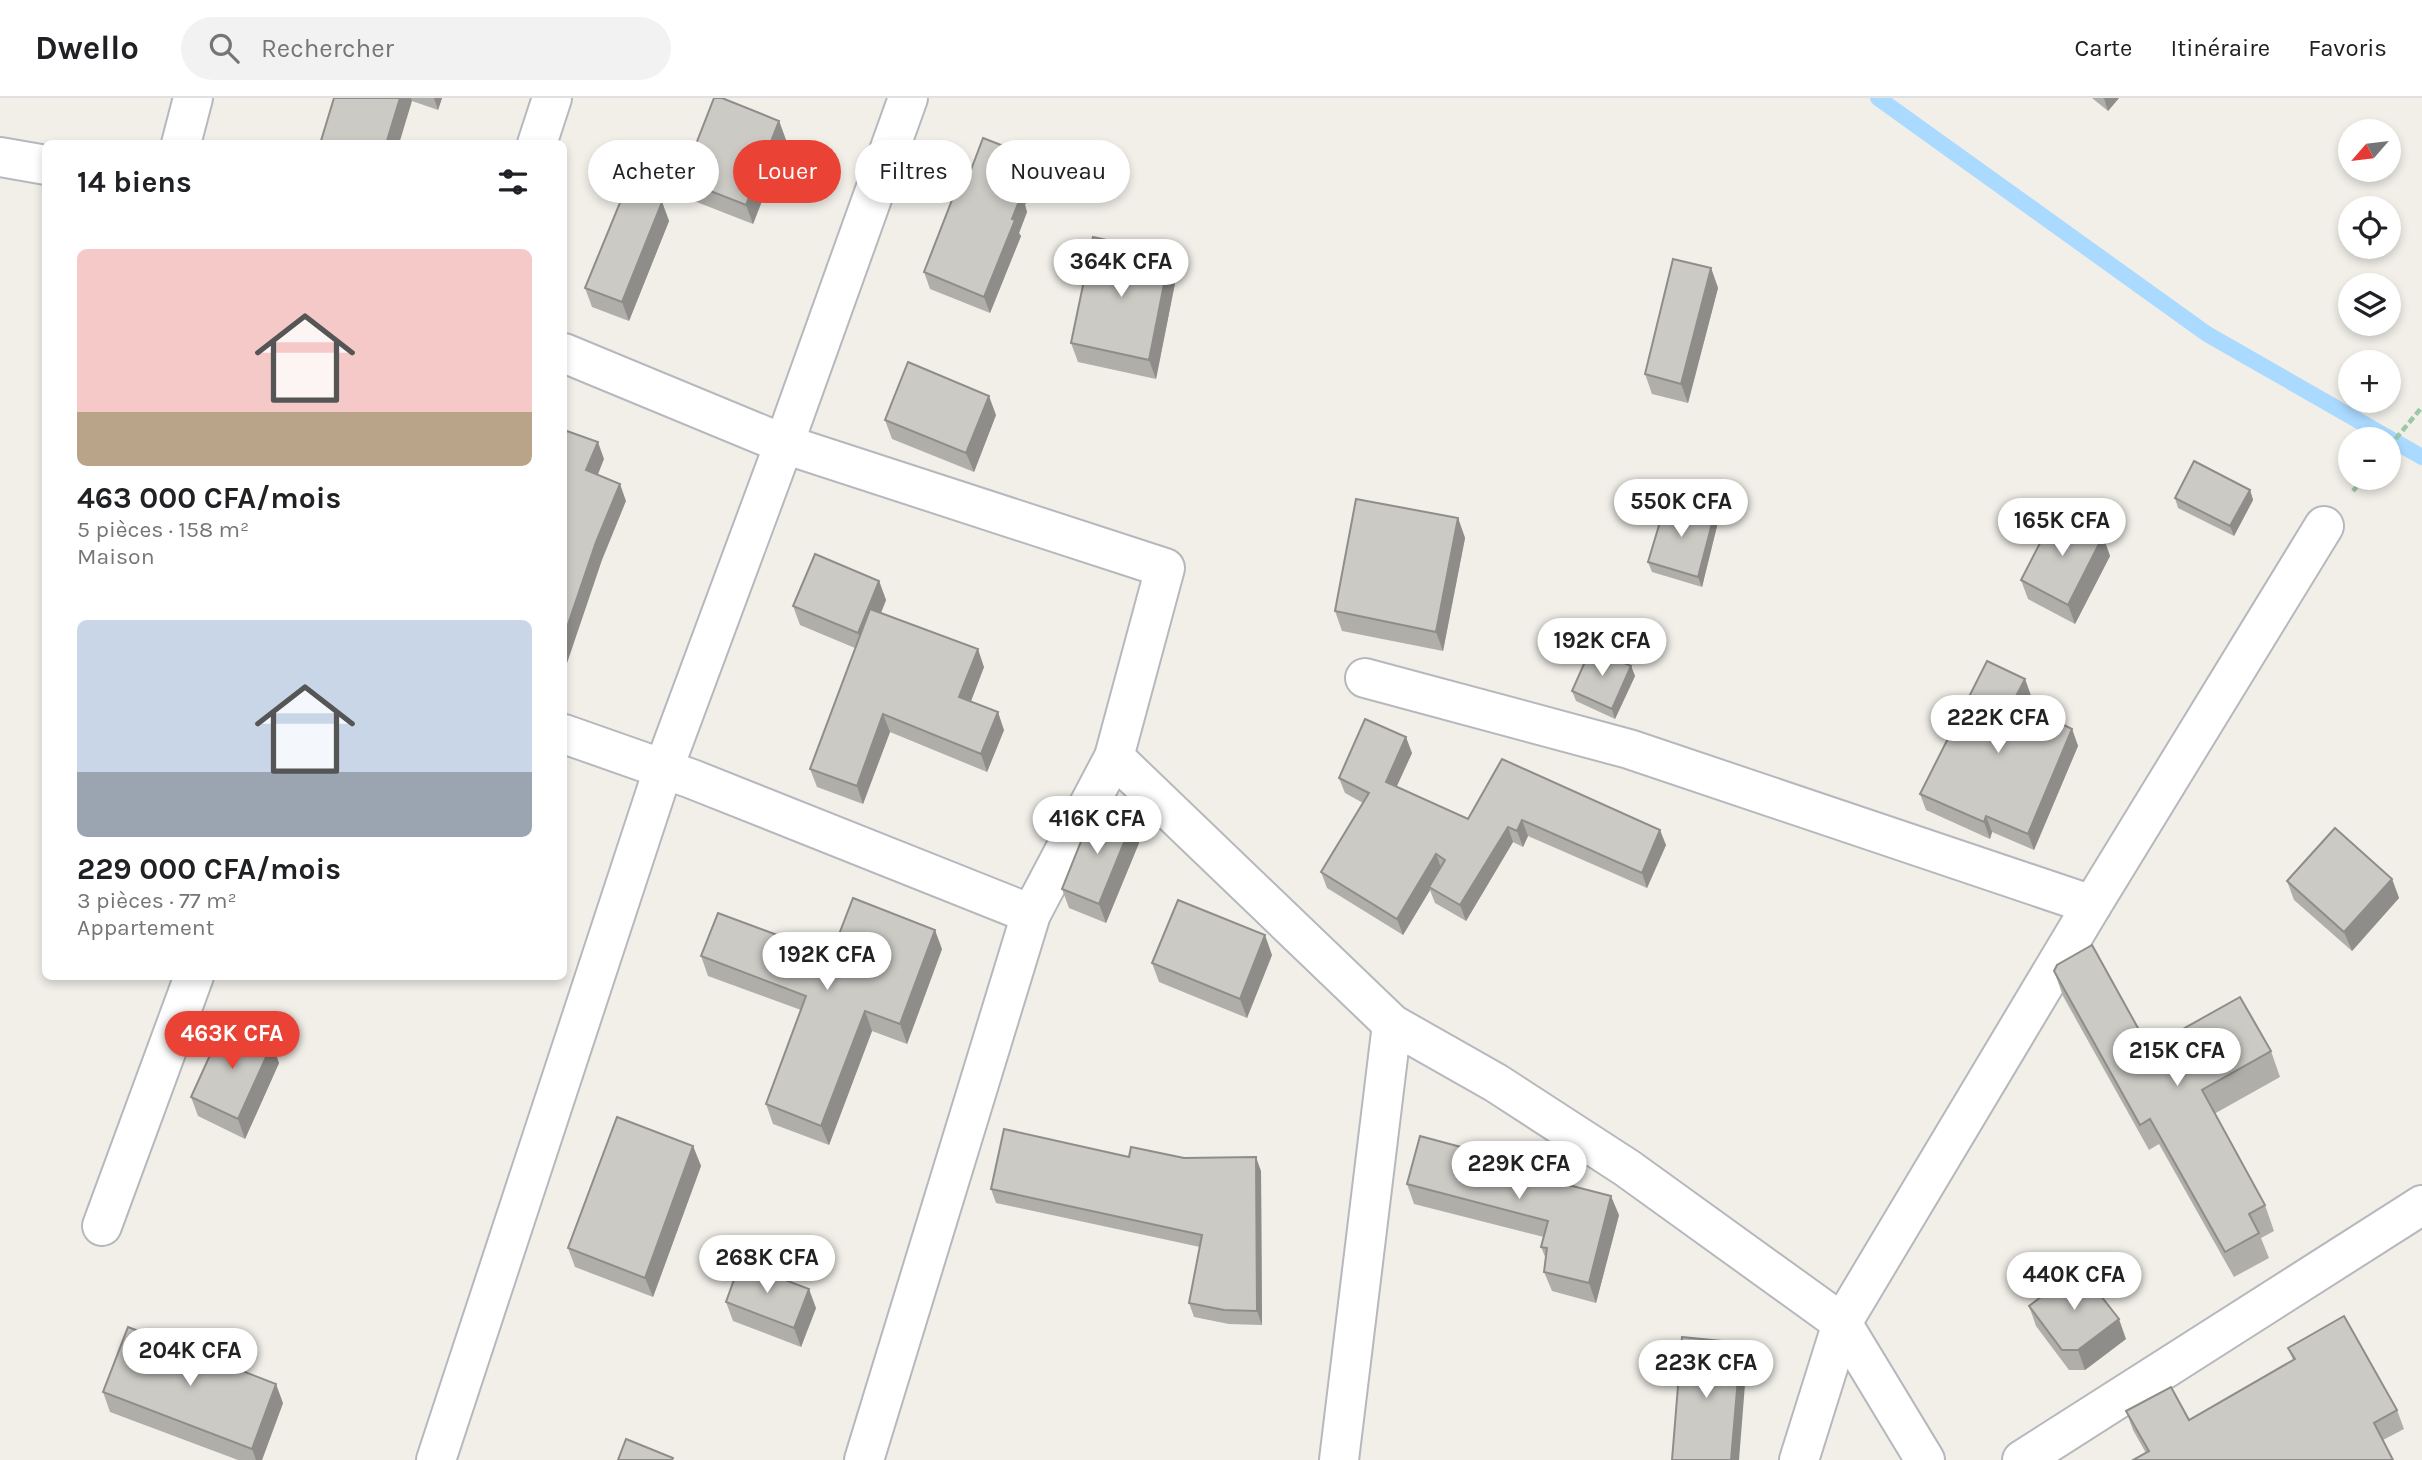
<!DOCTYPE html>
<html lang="fr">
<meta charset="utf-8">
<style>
:root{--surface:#fff;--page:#f2f2f2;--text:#202124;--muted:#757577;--line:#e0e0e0;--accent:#ea4335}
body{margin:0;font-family:Karla,sans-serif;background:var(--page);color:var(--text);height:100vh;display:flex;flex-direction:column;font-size:26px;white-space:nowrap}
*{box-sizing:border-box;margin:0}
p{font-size:23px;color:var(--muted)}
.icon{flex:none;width:38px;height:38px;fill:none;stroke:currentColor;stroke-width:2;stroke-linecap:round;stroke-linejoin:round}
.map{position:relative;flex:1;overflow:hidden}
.side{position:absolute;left:42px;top:42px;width:525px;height:840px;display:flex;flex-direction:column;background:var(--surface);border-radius:10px;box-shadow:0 4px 10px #0003}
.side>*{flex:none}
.banner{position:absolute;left:588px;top:42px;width:665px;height:63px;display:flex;gap:14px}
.needle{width:46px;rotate:242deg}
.fabs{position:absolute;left:2338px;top:21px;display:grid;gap:14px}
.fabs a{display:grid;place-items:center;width:63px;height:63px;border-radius:50%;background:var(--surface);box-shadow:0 4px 10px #0003;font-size:35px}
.price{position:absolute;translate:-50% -60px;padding:0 16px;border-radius:24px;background:#fff;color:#222;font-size:23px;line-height:46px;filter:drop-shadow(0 2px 4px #0008)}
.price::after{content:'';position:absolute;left:50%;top:42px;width:21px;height:16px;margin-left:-10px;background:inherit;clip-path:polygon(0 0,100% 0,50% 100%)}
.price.on{background:var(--accent);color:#fff}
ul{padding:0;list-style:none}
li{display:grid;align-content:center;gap:14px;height:371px;padding:0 35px}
li span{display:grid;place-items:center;height:217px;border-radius:10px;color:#555}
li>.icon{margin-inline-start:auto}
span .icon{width:126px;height:126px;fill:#fffc;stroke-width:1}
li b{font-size:30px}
h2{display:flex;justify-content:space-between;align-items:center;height:84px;padding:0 35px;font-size:30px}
.chip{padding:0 24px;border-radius:32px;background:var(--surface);box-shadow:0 4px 10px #0003;font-size:24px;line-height:63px}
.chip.on{background:var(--accent);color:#fff}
header{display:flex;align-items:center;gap:42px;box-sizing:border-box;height:98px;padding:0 35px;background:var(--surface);border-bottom:2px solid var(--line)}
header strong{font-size:33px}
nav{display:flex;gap:38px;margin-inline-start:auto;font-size:24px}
.search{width:490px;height:63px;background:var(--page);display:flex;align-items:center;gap:18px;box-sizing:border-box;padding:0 24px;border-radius:38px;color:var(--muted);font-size:26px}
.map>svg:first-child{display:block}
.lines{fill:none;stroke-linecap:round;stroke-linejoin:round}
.stream{stroke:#aadaff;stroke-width:16}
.minor-casing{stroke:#b5b8bc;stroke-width:42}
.path{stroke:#9cc7a9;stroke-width:4.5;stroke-dasharray:7 3.5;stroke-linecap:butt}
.minor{stroke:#fff;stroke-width:38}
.wall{fill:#afaea9}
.shaded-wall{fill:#8f8d8a}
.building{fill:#cccac5;stroke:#8f8d8a;stroke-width:2}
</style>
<header>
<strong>Dwello</strong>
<div class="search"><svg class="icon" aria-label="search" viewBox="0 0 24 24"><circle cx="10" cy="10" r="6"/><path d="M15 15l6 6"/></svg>Rechercher</div>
<nav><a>Carte</a><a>Itinéraire</a><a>Favoris</a></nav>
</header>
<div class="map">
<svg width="2422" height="1362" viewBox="0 0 2422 1362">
<rect width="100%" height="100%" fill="#f1efe8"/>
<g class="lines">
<path class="stream" d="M1878 0 2207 236 2422 359"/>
<g class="minor-casing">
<g id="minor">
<path d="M181 46 193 0"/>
<path d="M537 46 552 0"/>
<path d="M0 59 46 67"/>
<path d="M564 255 784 346 1165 470 1114 659 1031 816 864 1362"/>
<path d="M1365 580 1629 651 2092 807"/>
<path d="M564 636 692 681 1031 816"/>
<path d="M1114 659 1392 926 1496 985 1627 1070 1842 1225 1925 1362"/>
<path d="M102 1128 194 878"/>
<path d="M436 1362 663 672 784 346 908 0"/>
<path d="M1339 1362 1392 926"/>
<path d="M1799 1362 1842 1225 2092 807 2324 428"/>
<path d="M2022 1362 2422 1107"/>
</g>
</g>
<g class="path">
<path d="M2389 349 2422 309"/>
<path d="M2353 393 2364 380"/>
</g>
<use href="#minor" class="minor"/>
</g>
<g class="wall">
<path d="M334 0H442L438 12 412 3Z"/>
<path d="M2092 0H2119L2108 13Z"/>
<path d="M779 23 786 42 753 126 689 101 682 82Z"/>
<path d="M1032 59 1038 76 1025 107 1027 114 1019 135 1021 138 990 215 930 191 924 174 956 98Z"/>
<path d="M662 104 669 123 629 223 592 209 585 190Z"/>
<path d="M1711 170 1718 190 1688 305 1652 296 1645 276Z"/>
<path d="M1177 175 1156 281 1078 264 1071 245Z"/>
<path d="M996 317 974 374 892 341 885 322Z"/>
<path d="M2250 392 2253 402 2234 438 2178 410 2175 400Z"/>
<path d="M1714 418 1717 428 1702 489 1652 474 1648 464Z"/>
<path d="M1458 420 1465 440 1443 553 1342 533 1335 513Z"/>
<path d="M2103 438 2110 458 2075 526 2028 501 2021 482Z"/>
<path d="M879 483 886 502 881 515 984 569 971 603 1004 632 987 674 890 634 863 706 817 689 810 671 855 550 800 527 793 508Z"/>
<path d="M1631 568 1635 578 1615 621 1576 603 1572 593Z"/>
<path d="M2025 581 2031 598 2026 608 2072 631 2078 648 2034 752 1992 734 1990 741 1926 712 1920 696Z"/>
<path d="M1412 655 1396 689 1468 721 1502 661 1666 747 1647 790 1528 738 1523 749 1513 744 1466 823 1435 805 1430 792 1403 837 1327 790 1321 774 1363 705 1345 695 1339 680Z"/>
<path d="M1132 725 1139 745 1106 825 1069 810 1062 791Z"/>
<path d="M2392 781 2399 800 2352 853 2294 802 2287 783Z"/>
<path d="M942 851 907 946 872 933 829 1047 773 1026 766 1006 801 912 708 878 701 858 831 857Z"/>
<path d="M1272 857 1247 920 1159 884 1152 865Z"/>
<path d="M2054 873 2149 950 2271 953 2280 979 2214 1016 2265 1107 2274 1133 2261 1140 2269 1160 2234 1179 2159 1046 2149 1052 2063 898Z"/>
<path d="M272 946 279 965 245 1041 198 1018 191 999Z"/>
<path d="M693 1048 701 1068 653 1199 575 1169 568 1150Z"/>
<path d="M1129 1059 1184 1060 1261 1073 1262 1227 1229 1226 1194 1219 1189 1205 1200 1149 996 1105 991 1091Z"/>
<path d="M1524 1066 1528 1076 1619 1117 1596 1205 1552 1193 1544 1174 1546 1161 1541 1149 1544 1139 1414 1106 1407 1086Z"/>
<path d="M726 1204 816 1210 801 1249 733 1223Z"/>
<path d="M2029 1208 2126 1241 2085 1272H2069L2036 1228Z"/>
<path d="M2288 1250 2397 1312 2404 1331 2383 1342 2146 1355 2133 1332 2126 1313 2189 1322 2293 1262Z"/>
<path d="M103 1294 283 1305 262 1362H238L110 1314Z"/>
</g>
<g class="shaded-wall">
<path d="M400 0H411L412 3 399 46H386Z"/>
<path d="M434 0H442L438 12Z"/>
<path d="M2104 0H2119L2108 13Z"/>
<path d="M779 23 786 42 753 126 746 107Z"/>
<path d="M1032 59 1038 76 1025 107 1027 114 1019 135 1021 138 990 215 984 199 1012 121 1017 96Z"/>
<path d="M662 104 669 123 629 223 622 204Z"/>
<path d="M1170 156 1177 175 1156 281 1149 262Z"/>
<path d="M1711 170 1718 190 1688 305 1681 286Z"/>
<path d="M989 298 996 317 974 374 966 355Z"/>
<path d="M598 344 604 361 593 389 586 372Z"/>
<path d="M620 386 626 403 602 462 564 574V538L596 444Z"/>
<path d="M2250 392 2253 402 2234 438 2230 428Z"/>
<path d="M1714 418 1717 428 1702 489 1698 479Z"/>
<path d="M1458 420 1465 440 1443 553 1436 534Z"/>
<path d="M2103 438 2110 458 2075 526 2068 507Z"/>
<path d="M879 483 886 502 865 554 858 535Z"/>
<path d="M978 551 984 569 966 616 959 599Z"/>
<path d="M1631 568 1635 578 1615 621 1612 611Z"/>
<path d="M2025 581 2031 598 2020 619 2014 602Z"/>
<path d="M998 614 1004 632 987 674 981 656Z"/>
<path d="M883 616 890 634 863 706 857 688Z"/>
<path d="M2072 631 2078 648 2034 752 2028 736Z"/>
<path d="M1406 639 1412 655 1392 699 1386 684Z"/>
<path d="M1986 718 1992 734 1990 741 1984 724Z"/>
<path d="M1522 722 1528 738 1523 749 1517 733Z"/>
<path d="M1132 725 1139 745 1106 825 1099 806Z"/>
<path d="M1508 729 1513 744 1466 823 1460 807Z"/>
<path d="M1660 732 1666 747 1647 790 1642 775Z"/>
<path d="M1436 756 1442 772 1429 789 1430 792 1403 837 1397 821Z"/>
<path d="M2392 781 2399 800 2352 853 2344 834Z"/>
<path d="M935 832 942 851 907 946 900 926Z"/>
<path d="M1265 837 1272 857 1247 920 1240 901Z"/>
<path d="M865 913 872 933 829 1047 821 1028Z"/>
<path d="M272 946 279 965 245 1041 238 1021Z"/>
<path d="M693 1048 701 1068 653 1199 645 1180Z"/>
<path d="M1256 1059 1261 1073 1262 1227 1257 1213Z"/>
<path d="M1524 1066 1531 1085 1522 1075Z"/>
<path d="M1611 1098 1619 1117 1596 1205 1589 1185Z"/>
<path d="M809 1191 816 1210 801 1249 794 1230Z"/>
<path d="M2119 1221 2126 1241 2085 1272 2078 1252Z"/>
<path d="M1741 1245 1747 1261 1739 1362H1731Z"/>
<path d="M276 1286 283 1305 262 1362H256L252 1351Z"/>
</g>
<g class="building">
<path d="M334 0H400L386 46H320Z"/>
<path d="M714 0H722L779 23 746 107 682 82Z"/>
<path d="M983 40 1032 59 1017 96 1021 98 1012 121 1015 122 984 199 924 174 954 97 956 98 965 75 969 77Z"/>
<path d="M626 90 662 104 622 204 585 190Z"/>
<path d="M1093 139 1170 156 1149 262 1071 245Z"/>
<path d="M1673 161 1711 170 1681 286 1645 276Z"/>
<path d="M908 264 989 298 966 355 885 322Z"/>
<path d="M564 332 598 344 586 372 620 386 596 444 564 538Z"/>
<path d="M2194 363 2250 392 2230 428 2175 400Z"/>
<path d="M1356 401 1458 420 1436 534 1335 513Z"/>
<path d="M1666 404 1714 418 1698 479 1648 464Z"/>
<path d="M2056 414 2103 438 2068 507 2021 482Z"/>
<path d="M815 456 879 483 858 535 793 508Z"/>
<path d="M870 511 978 551 959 599 998 614 981 656 883 616 857 688 810 671Z"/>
<path d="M1591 550 1631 568 1612 611 1572 593Z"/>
<path d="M1987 563 2025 581 2014 602 2072 631 2028 736 1986 718 1984 724 1920 696Z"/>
<path d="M1365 621 1406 639 1386 684 1468 721 1502 661 1660 732 1642 775 1522 722 1517 733 1508 729 1460 807 1429 789 1445 762 1436 756 1397 821 1321 774 1369 695 1339 680Z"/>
<path d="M1094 711 1132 725 1099 806 1062 791Z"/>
<path d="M2335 730 2392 781 2344 834 2287 783Z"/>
<path d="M853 800 935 832 900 926 865 913 821 1028 766 1006 806 898 701 858 718 815 831 857Z"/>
<path d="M1178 802 1265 837 1240 901 1152 865Z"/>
<path d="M2092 847 2149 950 2240 899 2271 953 2202 992 2265 1107 2249 1116 2259 1135 2225 1154 2150 1021 2140 1027 2054 873 2057 867Z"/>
<path d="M225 924 272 946 238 1021 191 999Z"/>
<path d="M617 1019 693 1048 645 1180 568 1150Z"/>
<path d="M1004 1031 1129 1059 1131 1049 1184 1060 1256 1059 1257 1213 1224 1212 1189 1205 1202 1137 991 1091Z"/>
<path d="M1420 1038 1524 1066 1522 1075 1611 1098 1589 1185 1544 1174 1547 1150 1541 1149 1548 1123 1407 1086Z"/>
<path d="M740 1165 809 1191 794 1230 726 1204Z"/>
<path d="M2079 1170 2119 1221 2078 1252H2062L2029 1208Z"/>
<path d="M2344 1218 2397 1312 2374 1325 2393 1362H2133L2149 1353 2126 1313 2171 1289 2189 1322 2295 1261 2288 1250Z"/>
<path d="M128 1229 276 1286 252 1351 103 1294Z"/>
<path d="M1682 1239 1741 1245 1731 1362H1672Z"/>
<path d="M626 1341 673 1360 672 1362H618Z"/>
</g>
</svg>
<div class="fabs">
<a><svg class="needle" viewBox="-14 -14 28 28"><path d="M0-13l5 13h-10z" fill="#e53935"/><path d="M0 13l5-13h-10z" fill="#757577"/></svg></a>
<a><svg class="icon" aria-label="locate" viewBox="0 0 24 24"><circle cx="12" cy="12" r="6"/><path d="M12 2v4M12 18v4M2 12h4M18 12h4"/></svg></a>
<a><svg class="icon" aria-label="layers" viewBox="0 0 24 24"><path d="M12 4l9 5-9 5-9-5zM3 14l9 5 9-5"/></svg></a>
<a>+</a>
<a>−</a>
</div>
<b class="price" style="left:1121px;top:201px">364K CFA</b>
<b class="price" style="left:1681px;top:441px">550K CFA</b>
<b class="price" style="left:2062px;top:460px">165K CFA</b>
<b class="price" style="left:1602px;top:580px">192K CFA</b>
<b class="price" style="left:1998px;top:657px">222K CFA</b>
<b class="price" style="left:1097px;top:758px">416K CFA</b>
<b class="price" style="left:827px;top:894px">192K CFA</b>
<b class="price on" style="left:232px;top:973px">463K CFA</b>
<b class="price" style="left:2177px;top:990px">215K CFA</b>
<b class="price" style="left:1519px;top:1103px">229K CFA</b>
<b class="price" style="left:767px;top:1197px">268K CFA</b>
<b class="price" style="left:2074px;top:1214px">440K CFA</b>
<b class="price" style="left:190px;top:1290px">204K CFA</b>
<b class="price" style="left:1706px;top:1302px">223K CFA</b>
<div class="banner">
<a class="chip">Acheter</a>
<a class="chip on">Louer</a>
<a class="chip">Filtres</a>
<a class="chip">Nouveau</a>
</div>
<section class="side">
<h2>14 biens<svg class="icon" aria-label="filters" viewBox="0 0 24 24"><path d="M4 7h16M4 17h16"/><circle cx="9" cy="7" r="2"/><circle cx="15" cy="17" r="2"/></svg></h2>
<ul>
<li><span style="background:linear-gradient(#f6c9c9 75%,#b9a48a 0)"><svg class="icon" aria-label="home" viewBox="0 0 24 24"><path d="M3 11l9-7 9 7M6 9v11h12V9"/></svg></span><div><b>463 000 CFA/mois</b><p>5 pièces · 158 m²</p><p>Maison</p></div></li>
<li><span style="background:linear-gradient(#c9d6e8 70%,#9aa5b1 0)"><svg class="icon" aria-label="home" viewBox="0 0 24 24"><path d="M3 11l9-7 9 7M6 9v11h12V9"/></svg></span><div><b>229 000 CFA/mois</b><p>3 pièces · 77 m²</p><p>Appartement</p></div></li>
</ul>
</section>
</div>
